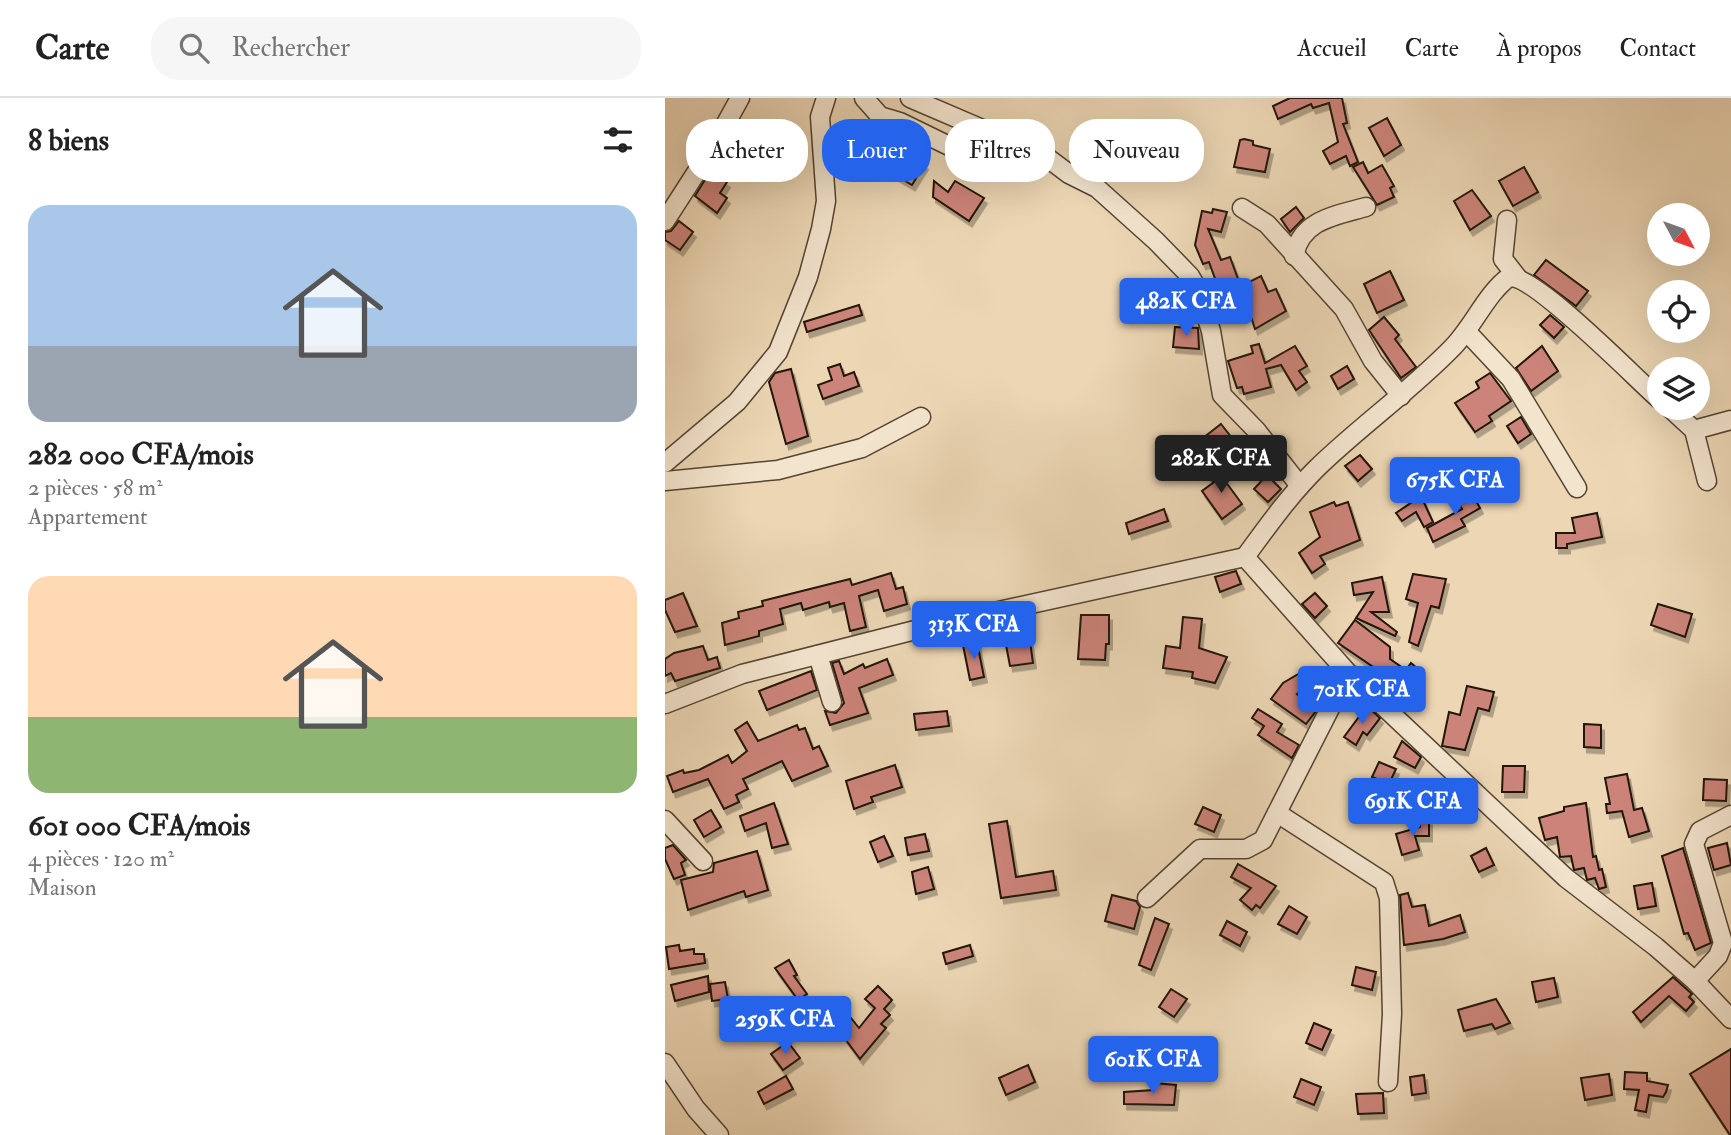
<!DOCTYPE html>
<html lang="fr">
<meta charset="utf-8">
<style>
:root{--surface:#fff;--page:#f6f6f6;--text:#222;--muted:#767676;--line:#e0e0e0;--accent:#2563eb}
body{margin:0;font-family:"IM FELL Double Pica",serif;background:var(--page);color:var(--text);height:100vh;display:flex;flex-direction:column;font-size:26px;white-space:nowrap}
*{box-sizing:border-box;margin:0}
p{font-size:23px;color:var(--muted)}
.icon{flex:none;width:38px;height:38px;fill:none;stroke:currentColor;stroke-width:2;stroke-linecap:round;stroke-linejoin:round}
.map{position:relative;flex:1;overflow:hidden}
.drawer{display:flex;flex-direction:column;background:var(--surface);width:665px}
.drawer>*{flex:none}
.banner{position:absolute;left:21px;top:21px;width:665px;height:63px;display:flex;gap:14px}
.needle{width:46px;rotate:131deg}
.controls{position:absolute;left:982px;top:105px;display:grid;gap:14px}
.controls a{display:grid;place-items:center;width:63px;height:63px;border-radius:50%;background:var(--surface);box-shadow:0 7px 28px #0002;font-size:35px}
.price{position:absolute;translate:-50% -60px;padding:0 16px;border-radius:7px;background:var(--accent);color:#fff;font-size:23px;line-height:46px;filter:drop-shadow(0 2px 4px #0008)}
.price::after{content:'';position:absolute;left:50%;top:42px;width:21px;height:16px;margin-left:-10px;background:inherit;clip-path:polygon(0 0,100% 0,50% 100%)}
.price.on{background:#222;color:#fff}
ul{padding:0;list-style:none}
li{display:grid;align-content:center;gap:14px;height:371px;padding:0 28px}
li span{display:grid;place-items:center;height:217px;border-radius:21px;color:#555}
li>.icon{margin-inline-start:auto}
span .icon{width:126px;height:126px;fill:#fffc;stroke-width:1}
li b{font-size:30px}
h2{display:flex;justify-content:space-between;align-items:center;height:84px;padding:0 28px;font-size:30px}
.pill{padding:0 24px;border-radius:28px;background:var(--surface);box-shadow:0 7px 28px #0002;font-size:24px;line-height:63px}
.pill.on{background:var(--accent);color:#fff}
header{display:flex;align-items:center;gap:42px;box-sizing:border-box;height:98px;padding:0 35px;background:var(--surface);border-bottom:2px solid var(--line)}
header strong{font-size:33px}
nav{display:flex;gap:38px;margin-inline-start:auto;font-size:24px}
.search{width:490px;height:63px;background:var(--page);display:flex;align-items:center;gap:18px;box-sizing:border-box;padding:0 24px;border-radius:28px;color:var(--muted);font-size:26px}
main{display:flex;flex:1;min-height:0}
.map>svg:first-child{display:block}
.building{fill:#cc847a;stroke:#211407;stroke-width:2;filter:url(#shadow)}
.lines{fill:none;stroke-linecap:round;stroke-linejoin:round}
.minor-casing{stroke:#544432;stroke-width:21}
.minor{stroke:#f3e4ce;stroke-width:18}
</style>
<header>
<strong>Carte</strong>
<div class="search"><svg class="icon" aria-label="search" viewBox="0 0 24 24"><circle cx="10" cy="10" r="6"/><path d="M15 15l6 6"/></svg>Rechercher</div>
<nav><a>Accueil</a><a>Carte</a><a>À propos</a><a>Contact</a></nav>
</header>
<main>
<section class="drawer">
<h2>8 biens<svg class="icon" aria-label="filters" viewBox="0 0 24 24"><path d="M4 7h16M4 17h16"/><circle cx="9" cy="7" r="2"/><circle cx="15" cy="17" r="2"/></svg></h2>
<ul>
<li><span style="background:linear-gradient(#a9c7e8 65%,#9aa5b1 0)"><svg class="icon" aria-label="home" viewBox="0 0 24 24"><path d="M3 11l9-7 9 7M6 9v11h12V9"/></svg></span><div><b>282 000 CFA/mois</b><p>2 pièces · 58 m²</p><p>Appartement</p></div></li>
<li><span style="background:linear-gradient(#ffd9b3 65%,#8fb573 0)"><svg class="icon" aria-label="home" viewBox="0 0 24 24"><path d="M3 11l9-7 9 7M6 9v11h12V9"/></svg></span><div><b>601 000 CFA/mois</b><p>4 pièces · 120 m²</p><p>Maison</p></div></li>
</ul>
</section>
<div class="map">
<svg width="1066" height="1037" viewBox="0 0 1066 1037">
<defs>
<filter id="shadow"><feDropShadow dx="3" dy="5.5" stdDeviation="0" flood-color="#0004"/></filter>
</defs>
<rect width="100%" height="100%" fill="#ecd6b4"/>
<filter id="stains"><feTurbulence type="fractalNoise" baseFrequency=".00286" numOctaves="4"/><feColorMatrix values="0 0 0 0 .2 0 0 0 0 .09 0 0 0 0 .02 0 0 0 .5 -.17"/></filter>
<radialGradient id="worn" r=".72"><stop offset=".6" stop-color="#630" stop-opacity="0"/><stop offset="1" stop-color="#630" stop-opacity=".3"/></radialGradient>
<g class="building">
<path d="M625 0H677L682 25 678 26 693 64 685 68 681 58 665 66 658 53 673 44 664 5 648 10 646 6 613 21 608 8Z"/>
<path d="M722 20 736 47 719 58 704 30Z"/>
<path d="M66 39 79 48 56 80 62 84 55 95 62 100 52 115 30 98Z"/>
<path d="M579 41 588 43V47L605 51 600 74 569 69 575 42Z"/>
<path d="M231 48 260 66 247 87 200 60 206 51 222 61Z"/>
<path d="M698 64 703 75 717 67 729 88 725 90 729 99 712 107 688 69Z"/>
<path d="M859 69 873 94 848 108 834 83Z"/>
<path d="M269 83 283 94 290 83 319 100 304 123 268 99Z"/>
<path d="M807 92 826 118 805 132 789 103Z"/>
<path d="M631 109 639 120 625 134 616 121Z"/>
<path d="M548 111 562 114 556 134 543 131 556 162 565 159 577 192 557 200 544 164 538 166 530 147 537 113 547 115Z"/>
<path d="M14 123 28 134 15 152 0 142V134L6 133Z"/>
<path d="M881 162 923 193 911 208 869 177Z"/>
<path d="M725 173 739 202 712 215 699 186Z"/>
<path d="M596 178 603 194 611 191 621 213 590 231 576 188Z"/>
<path d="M194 207 197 217 142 234 139 224Z"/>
<path d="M885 217 899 229 889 240 875 227Z"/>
<path d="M719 219 734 237 730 241 751 269 736 280 704 232Z"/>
<path d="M510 229 533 230 534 251 508 249Z"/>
<path d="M594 246 600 265 630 248 642 268 634 273 642 284 631 292 616 267 601 271 606 289 579 296 577 289 572 290 563 263 588 255 586 248Z"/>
<path d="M877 248 893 273 866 293 851 270Z"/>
<path d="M175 266 179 278 189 274 194 288 158 301 153 287 167 282 163 270Z"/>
<path d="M682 268 689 281 673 291 666 278Z"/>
<path d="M126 271 143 338 121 346 104 284 110 275Z"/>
<path d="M825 275 846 303 824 318 827 323 810 334 790 305 814 290 811 284Z"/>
<path d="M856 319 866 336 853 345 842 328Z"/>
<path d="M556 326 575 350 583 344 595 360 578 373 571 364 567 368 538 340Z"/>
<path d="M695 357 707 371 693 383 680 368Z"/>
<path d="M549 368 577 406 557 421 537 393 549 384 541 375Z"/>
<path d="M602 377 616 391 603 404 589 391Z"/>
<path d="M804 390 815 410 796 421 800 428 768 444 762 430 797 411 790 398Z"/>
<path d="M756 398 768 424 759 429 751 414 737 423 731 415Z"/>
<path d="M669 404 671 408 683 404 695 442 655 458 660 466 647 475 634 455 655 439 645 414Z"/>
<path d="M499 411 503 423 464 436 461 425Z"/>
<path d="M932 415 937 439 902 446V450H891V435H910L907 420Z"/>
<path d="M571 473 576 486 555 494 550 479Z"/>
<path d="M226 475 231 491 238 489 242 506 219 513 213 492 194 498 201 529 185 533 179 505 165 509 164 504 138 512 136 505 115 511 118 526 94 533V538L60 547 57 525 74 520 73 514 98 508 97 503 185 481 187 487Z"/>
<path d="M748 476 781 481 774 510 766 508 753 548 744 544 753 505 741 501Z"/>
<path d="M717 479 724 514H706L732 534 730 538 691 520 708 494 689 497 687 485Z"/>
<path d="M18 495 32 528 10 534 0 512V502Z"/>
<path d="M650 495 662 508 650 520 637 506Z"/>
<path d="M993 506 1027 516 1020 539 986 527Z"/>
<path d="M416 517H444V546H441L440 562 413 561Z"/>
<path d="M518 519 537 521 534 550 562 559 550 585 527 580 528 574 498 570 501 548 515 550Z"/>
<path d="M690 522 725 549V561L741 572 746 565 754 572 735 596 742 599 738 608 725 599 728 592 713 581 717 575 673 545Z"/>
<path d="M365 543 368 565 345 568 341 547Z"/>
<path d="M312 544 319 579 305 582 298 547Z"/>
<path d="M38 548 43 562 52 559 55 570 10 583 6 575 0 578V561L9 555Z"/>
<path d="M222 561 228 577 194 590 203 615 165 627 160 613 171 615 179 605 167 565 174 563 179 576 198 566 200 570Z"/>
<path d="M146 573 152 592 102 612 94 593Z"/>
<path d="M635 575 644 587 632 596 651 613 641 626 606 601 618 585Z"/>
<path d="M802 588 829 594 824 613 813 610 800 652 777 648 784 614 795 617Z"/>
<path d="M702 608 715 620 702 637 698 634 691 647 679 639Z"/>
<path d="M593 611 617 626 612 634 634 647 627 660 593 637 599 628 587 620Z"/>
<path d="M282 613 284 628 251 632 249 616Z"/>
<path d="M82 624 93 643 132 627 134 632 140 630 148 651 154 648 163 668 127 683 117 663 78 681 83 691 71 697 74 704 59 711 43 681 8 694 2 678 18 672 19 675 34 672 63 657 67 665 82 653 70 632Z"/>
<path d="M919 626 936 627V650L919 649Z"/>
<path d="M737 643 756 659 750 670 729 659Z"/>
<path d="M714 664 731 671 724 686 707 679Z"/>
<path d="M230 667 237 689 206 699 208 704 189 711 181 683Z"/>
<path d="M838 668H860L859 694H837Z"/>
<path d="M962 676 969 712 977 710 984 733 964 739 957 713 942 715 941 706H945L940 680Z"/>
<path d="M1039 681 1062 682 1061 703 1038 702Z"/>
<path d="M774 692 801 702 797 715 769 707Z"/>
<path d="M109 705 123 746 107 750 101 725 80 733 75 718Z"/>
<path d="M921 705 928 759 931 758 934 772 937 771 941 789 934 791 930 780 922 782 919 770 909 772 906 758 895 759 892 739 880 742 874 720 899 713V709Z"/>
<path d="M538 709 556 717 549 734 530 726Z"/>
<path d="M46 712 56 729 39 739 29 722Z"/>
<path d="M755 722H764V738H750L754 752 737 757 731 736 755 729Z"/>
<path d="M342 723 351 779 388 773 391 792 336 800 324 726Z"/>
<path d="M260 736 264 753 243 757 240 740Z"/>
<path d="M219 738 228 758 213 764 205 744Z"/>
<path d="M1062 745 1066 767 1049 772 1043 750Z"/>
<path d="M8 747 21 762 16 765 20 777 9 781 0 761V750Z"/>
<path d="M821 750 829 767 814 774 806 758Z"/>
<path d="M1018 750 1046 845 1030 852 1023 835 1019 836 997 758Z"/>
<path d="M92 753 103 792 81 799 79 793 23 812 16 782 48 774 49 765Z"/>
<path d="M573 766 611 788 595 810 591 807 587 812 575 802 586 790 566 779Z"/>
<path d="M263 769 269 791 251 796 247 774Z"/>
<path d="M987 785 991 808 973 811 969 788Z"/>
<path d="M743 795 747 809 760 807 764 828 795 817 800 834 778 841 739 847 735 797Z"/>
<path d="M447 797 471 803 475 809 469 831 440 823Z"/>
<path d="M624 808 642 819 632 836 613 826Z"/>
<path d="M490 820 504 826 486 872 474 867Z"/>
<path d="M562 823 582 834 575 848 555 837Z"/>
<path d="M14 847 15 853 29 851V856H39L40 865 4 871 1 849Z"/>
<path d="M305 847 308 858 281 866 278 855Z"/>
<path d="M124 862 132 877 129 878 142 896 133 902 110 870Z"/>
<path d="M691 869 711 874 707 892 687 887Z"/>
<path d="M43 878 44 894 10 903 6 887Z"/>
<path d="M1008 879 1027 896 1024 899 1029 904 1021 913 1004 898 976 924 968 914Z"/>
<path d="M889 880 893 899 871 904 867 884Z"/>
<path d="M60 884 63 901 47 903 45 886Z"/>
<path d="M213 888 227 902 219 911 225 917 216 926 221 930 195 961 172 930 186 920 194 930 210 910 200 901Z"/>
<path d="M506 891 522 901 509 919 494 909Z"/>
<path d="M102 901 107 917 91 922 86 906Z"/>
<path d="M831 901 845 925 830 931 827 926 799 933 793 912Z"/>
<path d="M649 925 666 932 657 952 641 945Z"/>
<path d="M123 944 135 960 118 972 106 956Z"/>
<path d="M1066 951V1037H1065L1025 976Z"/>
<path d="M363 967 370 984 341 997 334 980Z"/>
<path d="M960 974 982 975V983L1003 987 1001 994 998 999 984 997 981 1014 970 1012 974 992 959 991Z"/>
<path d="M944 976 947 997 920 1002 916 980Z"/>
<path d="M759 977 761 995 747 997 745 979Z"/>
<path d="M121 978 128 991 99 1006 93 994Z"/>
<path d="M636 981 656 989 649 1007 629 999Z"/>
<path d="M490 985 511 987 509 1007 459 1006V994L489 992Z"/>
<path d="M718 995 719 1015 693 1016 691 996Z"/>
</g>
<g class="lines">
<g class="minor-casing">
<g id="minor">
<path d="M199 0 215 18 235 24 317 64"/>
<path d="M245 0 380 58 404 76 432 90 491 143 525 178 533 192 546 233 557 297 591 332 635 388"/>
<path d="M577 110 602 126 679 211 708 263 736 298"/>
<path d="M842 122 838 161 852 179"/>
<path d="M0 123 49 47 75 0"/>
<path d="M629 158C636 122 669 118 701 109"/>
<path d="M802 234 846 281 912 390"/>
<path d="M1005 310 1029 332 1042 383"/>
<path d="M1029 332 1066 322"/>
<path d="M0 365 72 304 113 254 143 179 156 131 161 103 155 19 161 0"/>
<path d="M0 383 113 372 197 350 256 319"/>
<path d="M580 459C602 429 624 398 651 371 694 329 744 294 787 250 808 229 821 196 844 179 870 177 969 279 994 301"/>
<path d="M153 557 167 604"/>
<path d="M0 606 77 576 270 527 580 459 683 575 901 780 991 849 1030 883 1066 921"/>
<path d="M612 715 719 784 724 800 727 916 723 984"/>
<path d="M0 722 38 763"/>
<path d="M482 800 535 751H581L598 742 683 575"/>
<path d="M1030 883 1053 858 1058 845 1029 746 1035 733 1066 717"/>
<path d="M0 965 31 1011 54 1037"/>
</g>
</g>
<use href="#minor" class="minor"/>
</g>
<rect width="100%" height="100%" filter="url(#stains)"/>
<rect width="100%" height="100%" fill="url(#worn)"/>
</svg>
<div class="controls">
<a><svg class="needle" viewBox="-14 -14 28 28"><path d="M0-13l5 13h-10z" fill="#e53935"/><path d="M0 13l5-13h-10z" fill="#767676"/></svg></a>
<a><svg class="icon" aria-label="locate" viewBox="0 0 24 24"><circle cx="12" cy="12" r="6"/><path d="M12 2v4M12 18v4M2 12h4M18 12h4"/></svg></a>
<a><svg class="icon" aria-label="layers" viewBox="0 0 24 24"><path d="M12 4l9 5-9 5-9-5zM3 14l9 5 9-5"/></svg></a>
</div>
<b class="price" style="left:521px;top:240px">482K CFA</b>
<b class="price on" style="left:556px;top:397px">282K CFA</b>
<b class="price" style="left:790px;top:419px">675K CFA</b>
<b class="price" style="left:309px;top:563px">313K CFA</b>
<b class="price" style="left:697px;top:628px">701K CFA</b>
<b class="price" style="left:748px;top:740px">691K CFA</b>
<b class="price" style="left:120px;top:958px">259K CFA</b>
<b class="price" style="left:488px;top:998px">601K CFA</b>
<div class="banner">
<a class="pill">Acheter</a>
<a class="pill on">Louer</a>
<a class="pill">Filtres</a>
<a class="pill">Nouveau</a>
</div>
</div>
</main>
